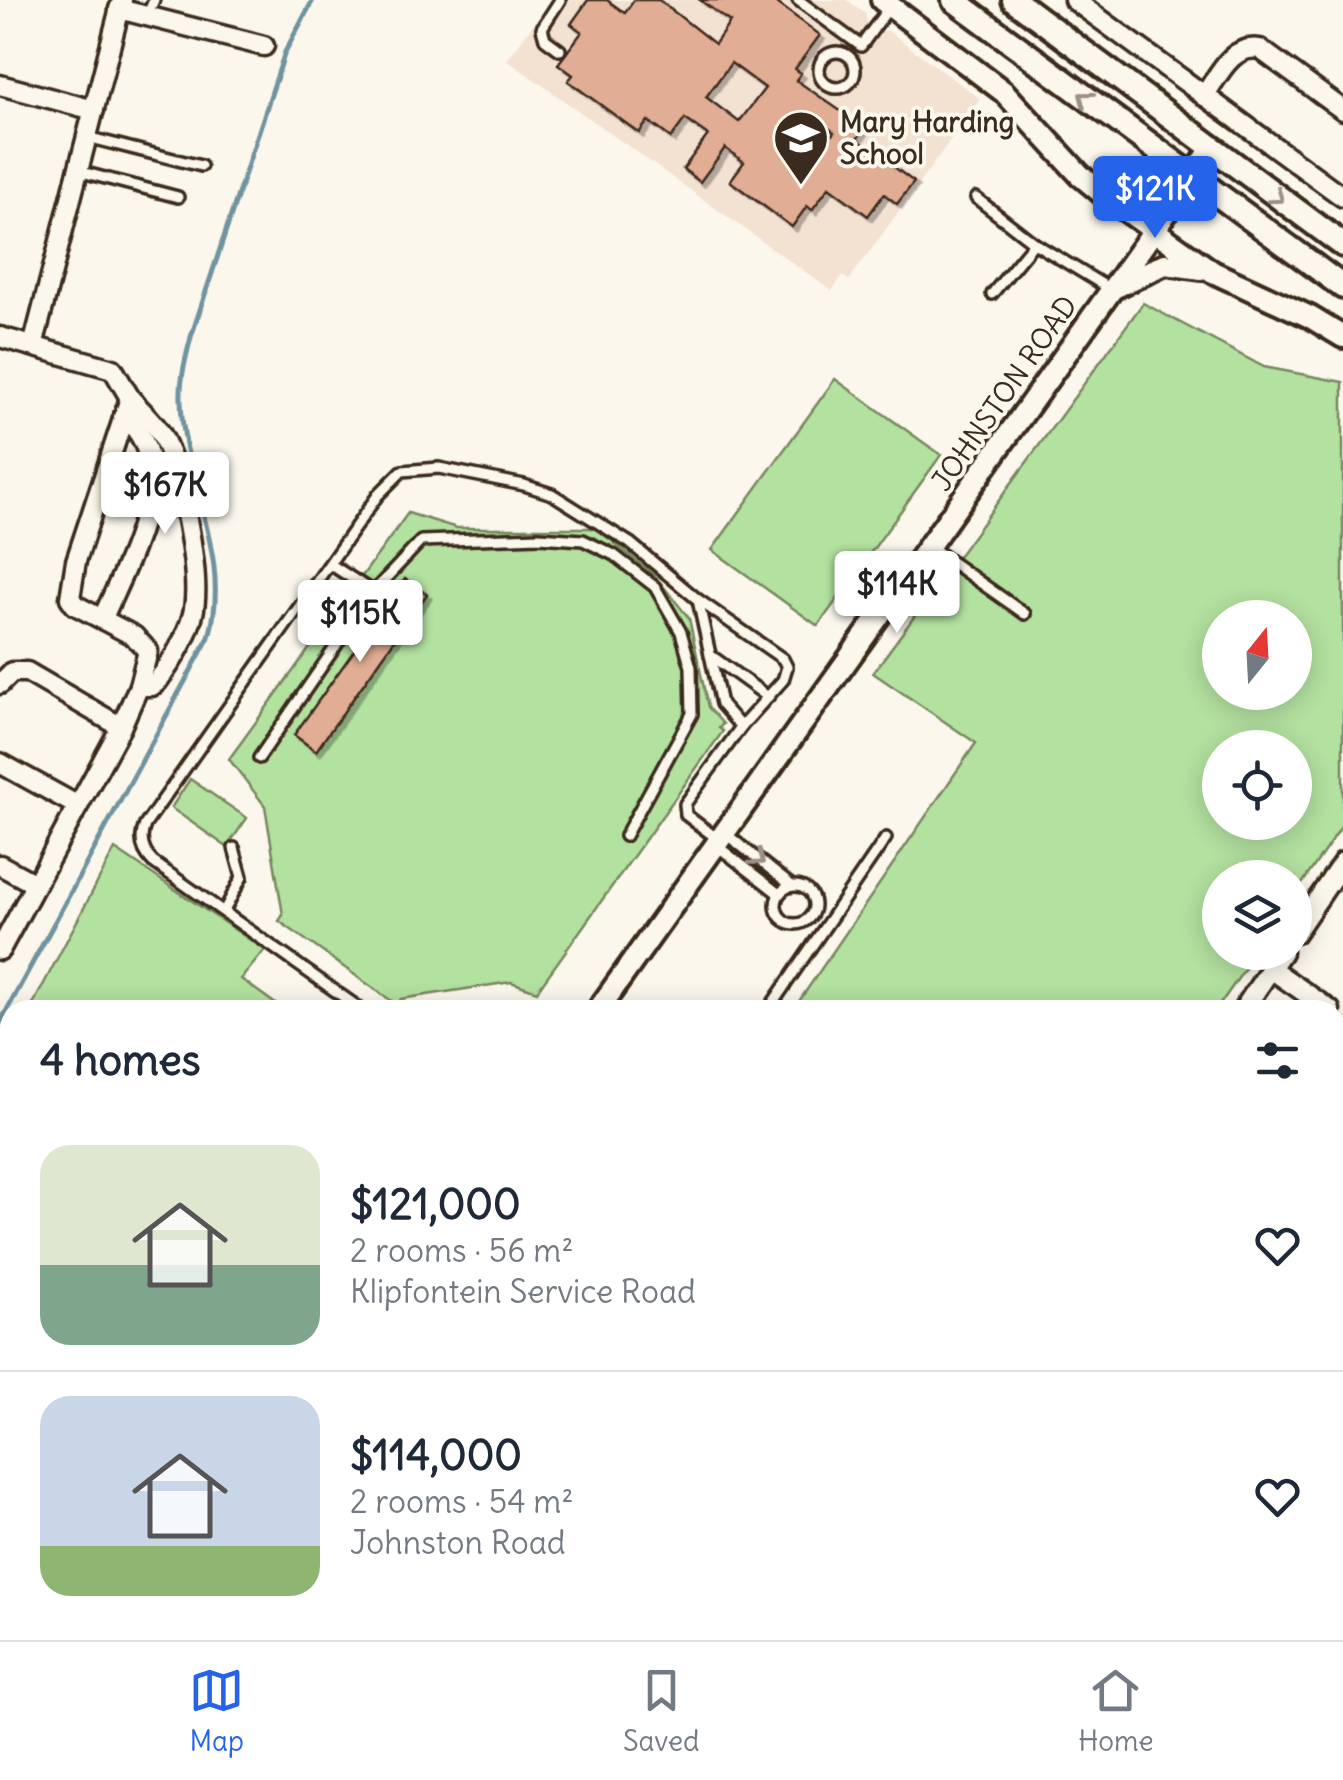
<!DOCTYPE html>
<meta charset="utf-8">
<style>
:root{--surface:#fff;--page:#f2f2f3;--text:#1f2937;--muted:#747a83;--line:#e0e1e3;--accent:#2563eb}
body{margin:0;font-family:Delius,sans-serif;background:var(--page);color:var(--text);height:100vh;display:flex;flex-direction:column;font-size:38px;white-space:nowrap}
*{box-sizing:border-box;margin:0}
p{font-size:32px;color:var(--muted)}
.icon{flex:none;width:55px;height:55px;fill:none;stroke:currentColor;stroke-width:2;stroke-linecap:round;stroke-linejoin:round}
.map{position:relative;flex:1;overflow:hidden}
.details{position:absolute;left:0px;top:1000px;width:1345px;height:640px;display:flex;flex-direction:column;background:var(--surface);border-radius:30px 30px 0 0;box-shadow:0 5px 25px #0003}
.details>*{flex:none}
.needle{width:65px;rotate:18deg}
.tools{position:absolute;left:1202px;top:600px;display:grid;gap:20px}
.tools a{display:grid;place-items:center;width:110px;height:110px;border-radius:50%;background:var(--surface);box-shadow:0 5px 25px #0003;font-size:50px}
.price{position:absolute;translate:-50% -85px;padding:0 22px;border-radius:10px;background:#fff;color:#222;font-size:32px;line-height:65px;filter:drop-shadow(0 2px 5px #0008)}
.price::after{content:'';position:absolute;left:50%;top:60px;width:30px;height:22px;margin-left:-15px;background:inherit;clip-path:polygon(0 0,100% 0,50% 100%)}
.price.selected{background:var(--accent);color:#fff}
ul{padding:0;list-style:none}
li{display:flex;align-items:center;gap:30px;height:250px;padding:0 40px}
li+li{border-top:2px solid var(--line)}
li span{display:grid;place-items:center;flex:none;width:280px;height:200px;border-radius:30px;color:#555}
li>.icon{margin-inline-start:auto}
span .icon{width:120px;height:120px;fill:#fffc;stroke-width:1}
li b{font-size:42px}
h2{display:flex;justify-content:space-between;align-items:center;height:120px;padding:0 40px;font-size:42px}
.menu{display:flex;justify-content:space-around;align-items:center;height:140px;border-top:2px solid var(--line);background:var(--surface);font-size:28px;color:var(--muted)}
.menu a{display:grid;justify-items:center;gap:5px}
.menu .selected{color:var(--accent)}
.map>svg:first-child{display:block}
.built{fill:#f3e1d2}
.green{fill:#b3e1a0;stroke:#77865f;stroke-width:2.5;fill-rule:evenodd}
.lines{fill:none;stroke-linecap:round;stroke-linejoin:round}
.stream{stroke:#7093a0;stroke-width:5}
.building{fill:#e1ad94;stroke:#3b2a1e;stroke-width:2.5;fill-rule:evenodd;filter:url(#shadow)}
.service-casing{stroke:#3b2a1e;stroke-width:16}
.minor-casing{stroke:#3b2a1e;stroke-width:25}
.tertiary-casing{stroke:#3b2a1e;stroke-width:28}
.secondary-casing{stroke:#3b2a1e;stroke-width:30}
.service{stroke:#fbf7ec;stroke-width:9}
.minor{stroke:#fbf7ec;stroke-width:18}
.tertiary{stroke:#fbf7ec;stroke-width:20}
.secondary{stroke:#fbf7ec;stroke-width:22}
.oneway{stroke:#9b9085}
.labels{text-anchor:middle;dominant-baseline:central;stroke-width:8;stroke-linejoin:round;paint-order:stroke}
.poi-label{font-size:28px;font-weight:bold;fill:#3b2a1e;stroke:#fbf7ec;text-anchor:start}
.street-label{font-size:28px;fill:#3b2a1e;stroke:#fbf7ec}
</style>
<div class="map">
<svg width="1343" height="1640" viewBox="0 0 1343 1640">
<defs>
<filter id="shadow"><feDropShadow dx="4.5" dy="4.5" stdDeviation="0" flood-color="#0004"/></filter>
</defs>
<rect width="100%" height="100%" fill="#fbf7ec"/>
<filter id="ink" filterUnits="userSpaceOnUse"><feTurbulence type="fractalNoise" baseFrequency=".01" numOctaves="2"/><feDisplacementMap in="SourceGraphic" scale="20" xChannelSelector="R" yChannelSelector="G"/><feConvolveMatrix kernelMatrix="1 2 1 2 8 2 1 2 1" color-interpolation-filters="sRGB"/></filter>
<g filter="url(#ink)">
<g class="built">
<path d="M551 0H847L866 14V21L881 32 887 30 980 99 849 280 842 276 832 291 507 60Z"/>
<path d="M484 1630H722L737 1640H497Z"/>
</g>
<g class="green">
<path d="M1143 303 1264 367 1343 382V824L1295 894V878H1220V952L1256 953 1216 1010H793L976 743 873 673ZM1220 618H1295V692H1220ZM1220 748H1295V822H1220Z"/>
<path d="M835 379 941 455 818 626 712 550Z"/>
<path d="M408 513 457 528H596L654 575 689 618 708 707 723 724 719 728 723 731 537 991 511 982 401 999 397 1005 279 921 283 915 265 806 229 759Z"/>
<path d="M190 779 247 818 227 847 171 808Z"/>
<path d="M115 849 265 950 241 979 284 1010H30Z"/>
<path d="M10 1047V1173L0 1166V1066Z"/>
<path d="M1159 1630H1287L1289 1635 1285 1640H1153Z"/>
</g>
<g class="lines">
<path class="stream" d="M0 1023 209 637C233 555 182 480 181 399 180 378 186 358 191 337L285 52 313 0"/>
</g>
<g class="building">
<path d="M588 0H607L625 13 634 0H659L715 44 730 22 700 0H773L820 35 795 69 801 73 796 80 865 128 857 139 914 182 897 204 884 194 868 216 829 187 812 210 807 206 792 227 730 181 744 162 725 148 700 182 683 169 708 135 685 119 671 138 648 121 639 133 568 81 573 75 558 64 582 32 571 24ZM731 63 765 88 739 122 706 97ZM811 115 834 132 813 160 790 143Z"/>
<path d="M405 579 427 594 316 751 294 735Z"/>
</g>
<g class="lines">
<g class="service-casing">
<g id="service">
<path d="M798 0 861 46 890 6"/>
<path d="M147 16 154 0"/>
<path d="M560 50 545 39 542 28 560 0"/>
<circle cx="837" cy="70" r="18"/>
<path d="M87 137 201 166"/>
<path d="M78 171 178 197"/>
<path d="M976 198 1034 243 1110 289"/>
<path d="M992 294 1034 243"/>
<path d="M930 547 1025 614"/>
<path d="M330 564 373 592"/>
<path d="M698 600 721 704 741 727"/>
<path d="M710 655 768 697"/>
<path d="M259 758 373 592 421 541 539 537 583 540 614 555 655 587 681 632 691 667 692 714 625 836"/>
<path d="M726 834 792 886"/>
<path d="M716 845 779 894"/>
<circle cx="795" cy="905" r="19"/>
<path d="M224 911 242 877 234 848"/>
<path d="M362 1010 153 862C142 851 139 839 145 825L378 495 402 471 439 468 524 485 552 494 630 543 697 599 783 659 787 667 783 680 741 727 685 804 686 815 719 840"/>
<path d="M768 1010 886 838"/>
<path d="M7 1269 10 1270"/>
<path d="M468 1640 475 1630"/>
</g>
</g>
<g class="minor-casing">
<g id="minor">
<path d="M1074 0 1343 197"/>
<path d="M119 9 264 46"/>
<path d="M0 85 94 110"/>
<path d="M1204 96C1219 75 1231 44 1260 49L1343 110"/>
<path d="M0 337 113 369 130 398 76 561 70 598 75 605 134 636 148 651 139 686 121 727 0 950"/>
<path d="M33 346 122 0"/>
<path d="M130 398C141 411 157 424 164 440 181 475 202 577 193 614 187 638 172 662 157 682L152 686H139"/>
<path d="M103 618C125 565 185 462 123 417"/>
<path d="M0 684 12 672H27L121 727"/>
<path d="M0 763 78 806"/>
<path d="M0 865 35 884"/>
<path d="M1295 933 1343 862"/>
<path d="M1271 969 1330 1010"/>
<path d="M1243 1010 1282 952"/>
<path d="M1335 1171 1343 1160"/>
<path d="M1335 1301 1343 1306"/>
<path d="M1335 1471 1343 1459"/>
<path d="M0 1488 10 1495"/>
<path d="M391 1630 406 1640"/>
<path d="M1091 1630 1106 1640"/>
<path d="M344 1640 351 1630"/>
<path d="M815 1640 822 1630"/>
<path d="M1018 1640 1025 1630"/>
<path d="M1140 1640 1147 1630"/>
<path d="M1296 1640 1299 1630"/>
</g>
</g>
<g class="tertiary-casing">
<g id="tertiary">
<path d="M882 0 1004 92 1080 175 1104 195 1213 272 1310 317 1343 337"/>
<path d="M1116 287 1165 264 1201 269"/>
<path d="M598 1010 1212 149"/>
<path d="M445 1630 458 1640"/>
<path d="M143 1640 150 1630"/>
</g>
</g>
<g class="secondary-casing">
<g id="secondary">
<path d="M954 0 1343 287"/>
<path d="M1014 0 1343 245"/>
</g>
</g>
<use href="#service" class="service"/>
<use href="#minor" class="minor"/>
<use href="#tertiary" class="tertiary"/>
<use href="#secondary" class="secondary"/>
</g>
<defs><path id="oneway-chevron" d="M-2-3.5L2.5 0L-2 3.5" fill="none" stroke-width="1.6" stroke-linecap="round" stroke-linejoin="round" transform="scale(2.5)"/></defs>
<g class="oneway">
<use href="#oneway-chevron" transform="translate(1085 98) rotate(-143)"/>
<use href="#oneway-chevron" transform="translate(1277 197) rotate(36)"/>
<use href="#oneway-chevron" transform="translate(758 859) rotate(38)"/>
</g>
</g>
<defs>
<g id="school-pin" transform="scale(2.875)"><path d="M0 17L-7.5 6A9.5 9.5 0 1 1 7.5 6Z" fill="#3b2a1e" stroke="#fbf7ec"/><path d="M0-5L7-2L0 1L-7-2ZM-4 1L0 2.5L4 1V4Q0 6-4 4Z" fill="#fff"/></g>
</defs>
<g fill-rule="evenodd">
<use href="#school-pin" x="801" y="138"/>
</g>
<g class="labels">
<g class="poi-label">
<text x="840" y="122">Mary Harding<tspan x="840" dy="32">School</tspan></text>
</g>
<g class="street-label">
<text transform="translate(1004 393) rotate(-55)">JOHNSTON ROAD</text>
</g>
</g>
</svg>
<div class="tools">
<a><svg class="needle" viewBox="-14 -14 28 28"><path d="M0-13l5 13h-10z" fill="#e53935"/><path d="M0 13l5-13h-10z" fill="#747a83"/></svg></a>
<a><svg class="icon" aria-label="locate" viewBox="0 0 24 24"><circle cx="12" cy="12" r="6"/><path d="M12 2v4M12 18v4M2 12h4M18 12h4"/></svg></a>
<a><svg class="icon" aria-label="layers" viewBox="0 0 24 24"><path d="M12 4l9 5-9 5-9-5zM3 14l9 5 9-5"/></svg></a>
</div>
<b class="price selected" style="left:1155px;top:241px">$121K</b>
<b class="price" style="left:165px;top:537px">$167K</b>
<b class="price" style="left:897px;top:636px">$114K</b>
<b class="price" style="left:360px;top:665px">$115K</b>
<section class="details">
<h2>4 homes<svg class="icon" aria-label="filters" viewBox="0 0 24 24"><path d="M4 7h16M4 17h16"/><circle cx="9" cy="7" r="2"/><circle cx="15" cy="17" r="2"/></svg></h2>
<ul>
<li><span style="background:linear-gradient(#dfe7d0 60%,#7fa58c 0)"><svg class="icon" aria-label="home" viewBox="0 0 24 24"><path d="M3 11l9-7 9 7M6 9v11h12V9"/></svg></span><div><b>$121,000</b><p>2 rooms · 56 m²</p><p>Klipfontein Service Road</p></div><svg class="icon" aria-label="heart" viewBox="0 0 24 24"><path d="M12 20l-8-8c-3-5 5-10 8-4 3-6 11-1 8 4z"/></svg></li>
<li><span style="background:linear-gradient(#c9d6e8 75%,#8fb573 0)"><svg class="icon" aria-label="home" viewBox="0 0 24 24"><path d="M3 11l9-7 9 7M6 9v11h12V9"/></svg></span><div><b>$114,000</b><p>2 rooms · 54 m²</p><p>Johnston Road</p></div><svg class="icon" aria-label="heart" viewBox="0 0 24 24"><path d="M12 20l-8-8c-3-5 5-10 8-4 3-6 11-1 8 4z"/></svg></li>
</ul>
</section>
</div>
<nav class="menu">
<a class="selected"><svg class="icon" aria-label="map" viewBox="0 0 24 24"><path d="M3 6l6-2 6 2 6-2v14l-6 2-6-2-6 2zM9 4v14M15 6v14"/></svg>Map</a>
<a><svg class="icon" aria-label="saved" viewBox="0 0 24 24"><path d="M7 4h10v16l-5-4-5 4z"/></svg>Saved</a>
<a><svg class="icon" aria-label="home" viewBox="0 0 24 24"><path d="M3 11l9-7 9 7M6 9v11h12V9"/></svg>Home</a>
</nav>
